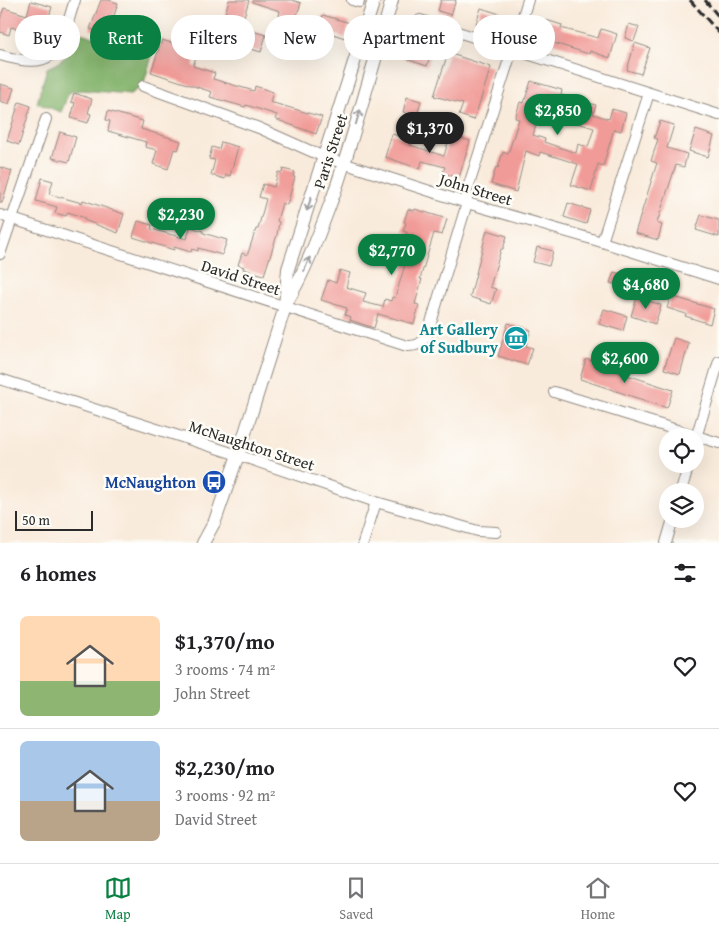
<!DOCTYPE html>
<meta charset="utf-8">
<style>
:root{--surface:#fff;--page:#f2f2f2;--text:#202124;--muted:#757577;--line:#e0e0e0;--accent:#0b8043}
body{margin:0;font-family:"Gentium Book Plus",serif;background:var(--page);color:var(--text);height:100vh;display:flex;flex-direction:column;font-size:19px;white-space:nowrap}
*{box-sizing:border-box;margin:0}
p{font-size:16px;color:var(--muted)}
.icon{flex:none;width:28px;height:28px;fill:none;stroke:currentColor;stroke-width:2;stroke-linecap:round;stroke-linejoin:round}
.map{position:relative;height:543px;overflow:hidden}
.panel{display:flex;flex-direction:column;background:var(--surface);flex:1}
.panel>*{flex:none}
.banner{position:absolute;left:15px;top:15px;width:690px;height:45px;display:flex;gap:10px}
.fabs{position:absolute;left:659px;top:428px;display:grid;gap:10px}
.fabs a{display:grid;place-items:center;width:45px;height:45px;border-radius:50%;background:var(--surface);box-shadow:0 5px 20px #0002;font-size:25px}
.scale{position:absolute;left:15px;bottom:12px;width:78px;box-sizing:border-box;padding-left:5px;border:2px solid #2b2b2b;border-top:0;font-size:14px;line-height:18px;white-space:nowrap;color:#2b2b2b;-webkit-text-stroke:4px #fdfcf7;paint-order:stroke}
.price{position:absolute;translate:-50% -42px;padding:0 11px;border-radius:18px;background:var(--accent);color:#fff;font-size:16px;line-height:32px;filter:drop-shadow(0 1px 2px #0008)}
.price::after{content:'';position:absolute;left:50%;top:30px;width:15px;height:11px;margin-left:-8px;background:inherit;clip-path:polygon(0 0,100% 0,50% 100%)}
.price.active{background:#222;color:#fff}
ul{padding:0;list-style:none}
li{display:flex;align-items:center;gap:15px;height:125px;padding:0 20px}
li+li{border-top:1px solid var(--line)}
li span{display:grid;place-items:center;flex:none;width:140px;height:100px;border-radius:8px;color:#555}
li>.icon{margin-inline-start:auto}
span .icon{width:60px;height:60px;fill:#fffc;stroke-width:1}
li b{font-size:21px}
h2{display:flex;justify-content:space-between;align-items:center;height:60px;padding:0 20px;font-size:21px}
.tag{padding:0 18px;border-radius:22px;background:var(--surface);box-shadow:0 5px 20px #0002;font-size:18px;line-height:45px}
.tag.active{background:var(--accent);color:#fff}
.tabs{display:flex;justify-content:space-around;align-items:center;height:70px;border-top:1px solid var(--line);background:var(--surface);font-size:14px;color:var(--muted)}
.tabs a{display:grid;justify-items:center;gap:2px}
.tabs .active{color:var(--accent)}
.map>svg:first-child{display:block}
.forest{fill:#86b56e;stroke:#58704c}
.building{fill:#f19b98;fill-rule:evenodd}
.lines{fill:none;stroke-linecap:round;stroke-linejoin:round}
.minor-casing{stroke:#928b83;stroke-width:12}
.major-casing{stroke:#928b83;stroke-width:14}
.minor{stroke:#fff;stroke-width:10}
.major{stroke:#fff;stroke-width:12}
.rail{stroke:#2b2b2b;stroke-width:3;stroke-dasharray:8 4;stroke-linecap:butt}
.oneway{stroke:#a0a0a0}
.labels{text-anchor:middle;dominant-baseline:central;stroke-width:5;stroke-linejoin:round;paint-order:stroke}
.street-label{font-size:16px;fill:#2b2b2b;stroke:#fdfcf7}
.culture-label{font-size:16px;font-weight:bold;fill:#0d838f;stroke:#fdfcf7;text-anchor:end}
.transit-label{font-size:16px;font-weight:bold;fill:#164399;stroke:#fdfcf7;text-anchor:end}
</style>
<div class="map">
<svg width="719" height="543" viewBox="0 0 719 543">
<rect width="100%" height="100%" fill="#fdfcf7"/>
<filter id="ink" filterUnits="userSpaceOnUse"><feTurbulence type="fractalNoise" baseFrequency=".02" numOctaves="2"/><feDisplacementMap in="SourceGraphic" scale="10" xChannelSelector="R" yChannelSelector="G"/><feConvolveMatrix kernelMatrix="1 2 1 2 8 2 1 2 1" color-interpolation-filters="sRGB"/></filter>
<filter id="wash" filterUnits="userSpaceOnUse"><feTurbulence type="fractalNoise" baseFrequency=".0096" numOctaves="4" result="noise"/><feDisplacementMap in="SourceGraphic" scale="20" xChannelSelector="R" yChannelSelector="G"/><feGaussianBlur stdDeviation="1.12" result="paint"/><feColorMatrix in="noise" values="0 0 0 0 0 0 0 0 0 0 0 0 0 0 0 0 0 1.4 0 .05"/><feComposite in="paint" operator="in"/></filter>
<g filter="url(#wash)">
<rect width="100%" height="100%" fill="#f9ebdb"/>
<path class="forest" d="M78 32 152 56 143 86 130 94 82 90 69 92 61 112 37 103 47 68C68 59 70 52 78 32Z"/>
<g id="blocks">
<g class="building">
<path d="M101 0H108L118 3 108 35 90 29Z"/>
<path d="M229 0H249L239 33 221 28Z"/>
<path d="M253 0H292L301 3 295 21 279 16 280 11 252 2Z"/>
<path d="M441 0H456L451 15 438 11Z"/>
<path d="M31 1 52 7 43 37 11 27 9 35 0 32V19L4 8 27 15Z"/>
<path d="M481 8 506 16 501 32 476 24Z"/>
<path d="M323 15 350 23 345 38 318 29Z"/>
<path d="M546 20 562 25 561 28 598 38 601 29 617 34 610 58 590 51 589 54 541 39Z"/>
<path d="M629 24 639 27 634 41 625 38Z"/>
<path d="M245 29 266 35 261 52 240 46Z"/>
<path d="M162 40 198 51 193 66 215 73 213 79 254 91 255 86 273 92 270 102 322 117 316 134 275 119 277 115 246 105 245 107 210 97 212 92 151 72Z"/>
<path d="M411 40 433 46 427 66 406 59Z"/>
<path d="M635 43 650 48 641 74 627 70Z"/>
<path d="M448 53 491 67 474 120 459 115 463 104 434 96Z"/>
<path d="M531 81 562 90 561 95 596 105 593 114 609 119 612 109 626 113 621 131 614 129 603 166 598 164 591 191 571 185 578 164 540 152 539 156 526 151 516 192 491 184 496 167 498 168 503 152 508 154 519 119 515 118 520 102 524 103ZM543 102 567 111 564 119 594 128 588 147 578 144 576 153 544 142 545 139 533 135Z"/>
<path d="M0 84 14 88 9 104 0 101Z"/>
<path d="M74 93 92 99 88 113 91 114 88 123 71 118 75 103 71 102Z"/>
<path d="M407 97 421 101 417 116 403 112Z"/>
<path d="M19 102 31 106 19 145 7 141Z"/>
<path d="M108 111 143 121 141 129 181 141 178 150 174 149 168 169 153 164 157 150 145 147 146 142 108 131 110 121 106 120Z"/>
<path d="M660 121 674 125 667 148 687 154 684 167 676 165 666 195 657 223 662 225 658 240 635 233 657 163 651 161 658 139 654 138Z"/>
<path d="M696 130 714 136 708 157 689 151Z"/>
<path d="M60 132 76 137 69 162 52 158Z"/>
<path d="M392 134 411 140 410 145 444 156 450 135 470 141 459 178 443 173 445 167 422 161 420 169 385 157Z"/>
<path d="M221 142 238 147 230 176 226 175 225 179 211 175 215 160 209 159 212 147 219 149Z"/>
<path d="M0 167 12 171 2 203 0 202Z"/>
<path d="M283 169 295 172 293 177H295L287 205 282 203 277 221 279 222 277 235 264 275 243 269 244 267 238 265 242 253 247 255 248 253 256 229H258L266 199 259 197 263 184 274 187 278 172 282 173Z"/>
<path d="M42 178 53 181 49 194 82 203 83 200 124 214 118 233 84 220 85 218 68 212 66 216 55 213 57 207 36 201Z"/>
<path d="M568 203 590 210 586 224 564 217Z"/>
<path d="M408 209 414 211 415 209 447 219 442 235 434 233 420 279H422L415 304 419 305 414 324 378 314 374 328 350 320 351 317 345 315 347 308 321 300 328 280 336 283 340 270 350 273 346 287 366 293 363 302 383 307 385 299 391 301 392 297 395 298 410 248 403 246 407 232 403 231 406 223 404 222Z"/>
<path d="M701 215 719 220V237L696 230Z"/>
<path d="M138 221 152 225 151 229 187 239 190 227 203 231V233L227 240 222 255 198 248V251L192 249 191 252 174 247V250L133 237Z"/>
<path d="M487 230 507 236 503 249H501L490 287 496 289 491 304 470 297Z"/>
<path d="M537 247 553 251 549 266 533 262Z"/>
<path d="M614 272 630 277 627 288 610 283Z"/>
<path d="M671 296 714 309 710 324 685 316 686 314 667 308Z"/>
<path d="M637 297 661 305 655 324 631 316Z"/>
<path d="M604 309 627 316 623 331 599 324Z"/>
<path d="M508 323 531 330 526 346 533 348 527 365 498 356Z"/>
<path d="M674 338 689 343 680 374 664 369Z"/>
<path d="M586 359 610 366 609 369 673 390 667 408 580 379Z"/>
</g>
</g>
</g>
<g filter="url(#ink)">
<use href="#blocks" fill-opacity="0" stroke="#928b83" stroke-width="1"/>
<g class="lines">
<g class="minor-casing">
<g id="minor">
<path d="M352 0 359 2"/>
<path d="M420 20 719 115"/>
<path d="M0 55C60 73 59 48 75 0"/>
<path d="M143 86 259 128 324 157 467 203 602 242 719 279"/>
<path d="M0 215 407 346C417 346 421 344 427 336L467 203V191L528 0"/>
<path d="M602 242 649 93"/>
<path d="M0 254 46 119"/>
<path d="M0 379 238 455 376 502 478 531 496 532"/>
<path d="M554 392 719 443"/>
<path d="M695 441 719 361"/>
<path d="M681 491 689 464"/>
<path d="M363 543 376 502"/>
<path d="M666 543 673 519"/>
</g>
</g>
<g class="major-casing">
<g id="major">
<path d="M287 302C307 268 320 231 334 194 356 130 373 65 392 0"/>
<path d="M203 543 215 521 238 455 285 307 288 269 374 0"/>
</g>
</g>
<use href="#minor" class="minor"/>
<use href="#major" class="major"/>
<g class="rail">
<path d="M690 0 719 33"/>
<path d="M705 0 719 17"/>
</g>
</g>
<defs><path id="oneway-shaft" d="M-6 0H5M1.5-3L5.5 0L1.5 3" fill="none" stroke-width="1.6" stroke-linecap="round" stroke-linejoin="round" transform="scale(1.25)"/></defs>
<g class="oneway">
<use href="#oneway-shaft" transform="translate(358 117) rotate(-73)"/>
<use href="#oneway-shaft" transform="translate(309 204) rotate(108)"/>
<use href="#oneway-shaft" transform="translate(307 264) rotate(-67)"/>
</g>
</g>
<defs>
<g id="museum-disc" transform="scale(1.25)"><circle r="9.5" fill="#0f9aa8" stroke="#fdfcf7"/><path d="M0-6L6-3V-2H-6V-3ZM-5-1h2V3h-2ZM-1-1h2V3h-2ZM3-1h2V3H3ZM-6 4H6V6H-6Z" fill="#fff"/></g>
<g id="bus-disc" transform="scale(1.25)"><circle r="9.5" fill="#1a4fb4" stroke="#fdfcf7"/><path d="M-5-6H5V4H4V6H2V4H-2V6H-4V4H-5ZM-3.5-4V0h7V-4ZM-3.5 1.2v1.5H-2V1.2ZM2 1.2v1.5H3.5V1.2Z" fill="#fff"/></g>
</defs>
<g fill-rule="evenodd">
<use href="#museum-disc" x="516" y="338"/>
<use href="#bus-disc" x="214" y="482"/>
</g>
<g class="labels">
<g class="street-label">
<text transform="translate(330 151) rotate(-72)">Paris Street</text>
<text transform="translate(476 189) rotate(17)">John Street</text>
<text transform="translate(241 277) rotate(18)">David Street</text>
<text transform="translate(252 445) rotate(18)">McNaughton Street</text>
</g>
<g class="culture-label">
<text x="498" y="329">Art Gallery<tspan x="498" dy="18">of Sudbury</tspan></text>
</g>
<g class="transit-label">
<text x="196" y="482">McNaughton</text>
</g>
</g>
</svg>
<div class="fabs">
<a><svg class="icon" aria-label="locate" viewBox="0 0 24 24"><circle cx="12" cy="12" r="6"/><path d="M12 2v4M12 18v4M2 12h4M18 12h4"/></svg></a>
<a><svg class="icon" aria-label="layers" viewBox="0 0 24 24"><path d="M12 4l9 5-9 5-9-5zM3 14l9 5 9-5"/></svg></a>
</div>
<div class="scale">50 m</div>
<b class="price" style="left:558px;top:136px">$2,850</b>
<b class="price active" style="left:430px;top:154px">$1,370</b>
<b class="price" style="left:181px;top:240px">$2,230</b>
<b class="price" style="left:392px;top:276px">$2,770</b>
<b class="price" style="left:646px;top:310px">$4,680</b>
<b class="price" style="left:625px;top:384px">$2,600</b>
<div class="banner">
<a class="tag">Buy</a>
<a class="tag active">Rent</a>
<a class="tag">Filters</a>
<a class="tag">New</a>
<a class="tag">Apartment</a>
<a class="tag">House</a>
</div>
</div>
<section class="panel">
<h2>6 homes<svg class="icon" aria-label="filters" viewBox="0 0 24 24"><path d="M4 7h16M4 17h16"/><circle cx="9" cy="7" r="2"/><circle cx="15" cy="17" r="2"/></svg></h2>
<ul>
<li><span style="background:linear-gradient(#ffd9b3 65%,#8fb573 0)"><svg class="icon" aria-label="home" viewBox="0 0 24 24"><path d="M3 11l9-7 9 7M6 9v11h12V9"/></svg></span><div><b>$1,370/mo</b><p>3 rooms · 74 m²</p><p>John Street</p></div><svg class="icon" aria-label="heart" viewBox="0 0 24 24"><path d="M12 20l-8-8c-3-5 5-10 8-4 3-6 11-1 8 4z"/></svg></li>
<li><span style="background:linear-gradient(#a9c7e8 60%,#b9a48a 0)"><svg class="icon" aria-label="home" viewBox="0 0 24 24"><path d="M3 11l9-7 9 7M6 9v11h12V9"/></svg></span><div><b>$2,230/mo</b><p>3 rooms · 92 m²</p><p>David Street</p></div><svg class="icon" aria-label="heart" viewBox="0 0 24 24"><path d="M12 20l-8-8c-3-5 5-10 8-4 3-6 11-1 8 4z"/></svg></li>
</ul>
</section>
<nav class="tabs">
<a class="active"><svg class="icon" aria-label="map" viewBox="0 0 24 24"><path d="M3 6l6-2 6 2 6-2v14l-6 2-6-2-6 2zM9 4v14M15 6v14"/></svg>Map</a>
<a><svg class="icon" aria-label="saved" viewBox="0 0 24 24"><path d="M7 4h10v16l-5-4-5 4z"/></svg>Saved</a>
<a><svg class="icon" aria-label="home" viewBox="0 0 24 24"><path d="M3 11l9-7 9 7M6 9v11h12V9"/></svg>Home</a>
</nav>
